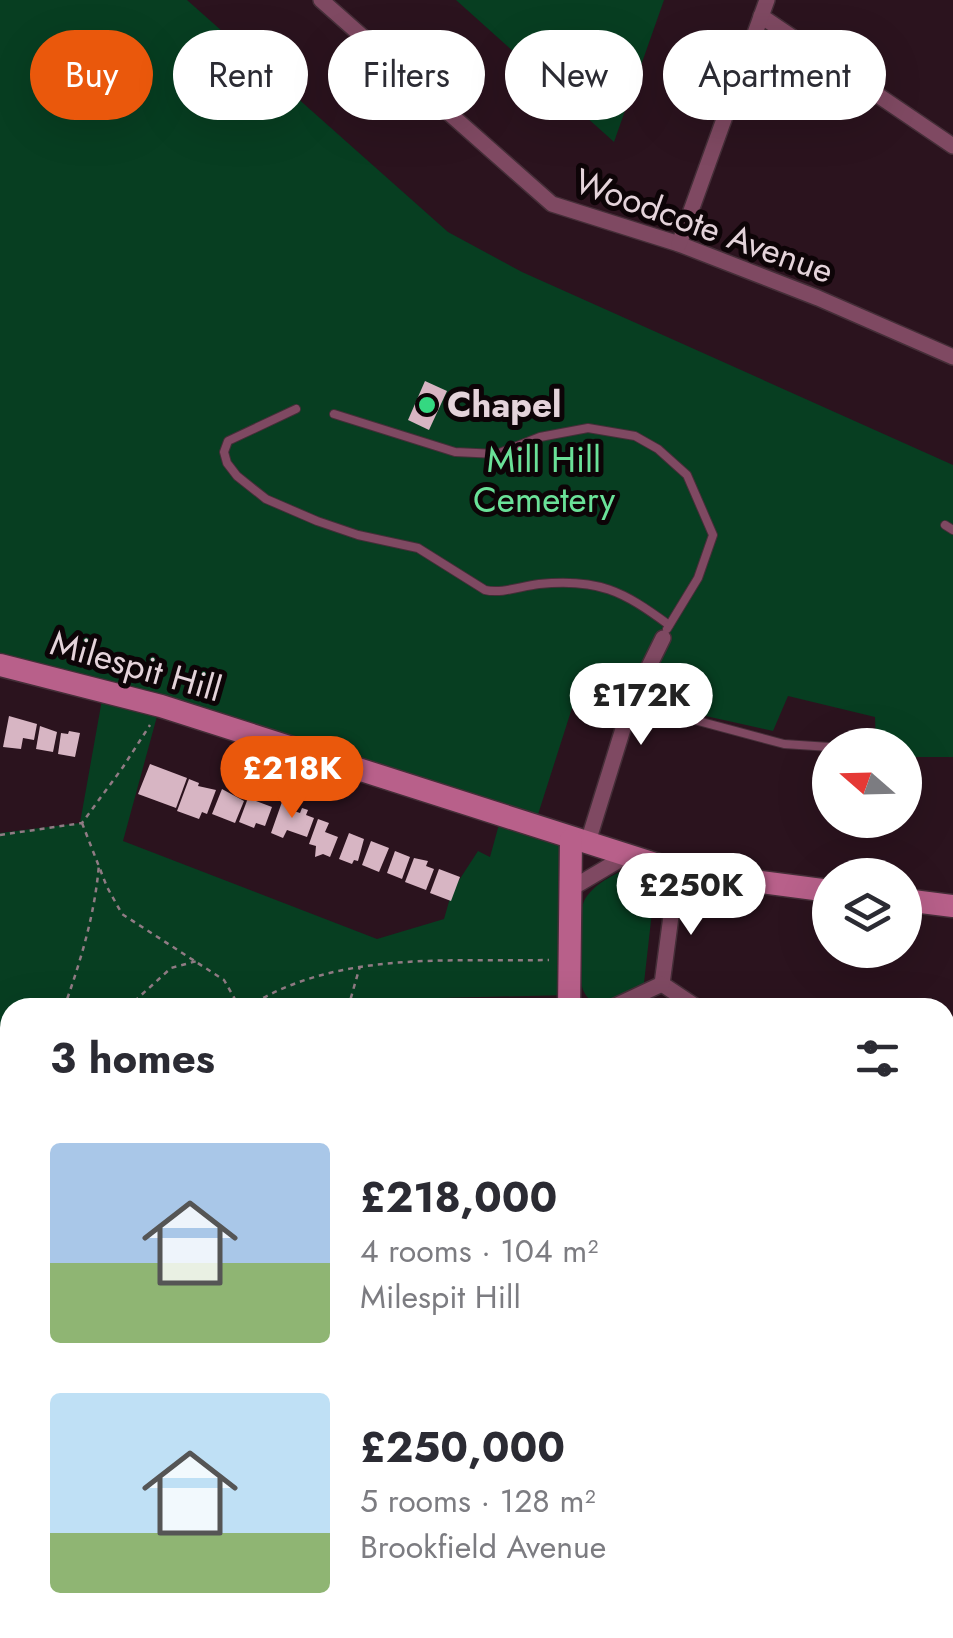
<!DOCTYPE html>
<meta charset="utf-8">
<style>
:root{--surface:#fff;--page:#f7f7f7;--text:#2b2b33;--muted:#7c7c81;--accent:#ea580c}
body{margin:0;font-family:Jost,sans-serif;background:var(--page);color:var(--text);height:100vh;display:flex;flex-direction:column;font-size:38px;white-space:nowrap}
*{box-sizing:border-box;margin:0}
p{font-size:32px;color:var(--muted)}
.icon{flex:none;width:55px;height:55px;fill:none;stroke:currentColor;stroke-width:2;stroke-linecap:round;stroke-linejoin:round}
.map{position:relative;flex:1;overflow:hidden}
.details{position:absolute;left:0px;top:998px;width:955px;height:642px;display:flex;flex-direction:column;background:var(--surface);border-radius:30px 30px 0 0;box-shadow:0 10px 40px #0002}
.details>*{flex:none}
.guide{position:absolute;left:30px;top:30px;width:895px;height:90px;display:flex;gap:20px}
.needle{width:65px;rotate:290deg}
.tools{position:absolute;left:812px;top:728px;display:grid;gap:20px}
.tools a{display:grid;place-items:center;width:110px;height:110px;border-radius:50%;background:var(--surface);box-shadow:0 10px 40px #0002;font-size:50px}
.price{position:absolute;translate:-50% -85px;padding:0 22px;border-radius:35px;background:#fff;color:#222;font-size:32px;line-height:65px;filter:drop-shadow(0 2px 5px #0008)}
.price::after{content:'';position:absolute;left:50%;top:60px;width:30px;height:22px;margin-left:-15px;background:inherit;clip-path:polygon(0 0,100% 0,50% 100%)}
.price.selected{background:var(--accent);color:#fff}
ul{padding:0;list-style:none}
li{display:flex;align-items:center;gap:30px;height:250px;padding:0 50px}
li span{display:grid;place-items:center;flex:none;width:280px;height:200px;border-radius:10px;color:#555}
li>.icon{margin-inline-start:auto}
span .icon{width:120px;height:120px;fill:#fffc;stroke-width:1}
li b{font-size:42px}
h2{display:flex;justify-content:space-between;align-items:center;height:120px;padding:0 50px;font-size:42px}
.pill{padding:0 35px;border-radius:45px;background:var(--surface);box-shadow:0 10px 40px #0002;font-size:35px;line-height:90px}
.pill.selected{background:var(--accent);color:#fff}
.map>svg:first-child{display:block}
.green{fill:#073e21}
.building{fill:#d7b5c3}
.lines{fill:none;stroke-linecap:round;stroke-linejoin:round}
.lane-casing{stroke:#452e38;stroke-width:10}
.street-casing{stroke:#452e38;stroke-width:18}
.secondary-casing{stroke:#452e38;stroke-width:25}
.path{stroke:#907b84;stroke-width:2.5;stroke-dasharray:5 5;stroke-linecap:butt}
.lane{stroke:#7f4962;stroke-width:8}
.street{stroke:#7f4962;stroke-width:15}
.secondary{stroke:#b8608a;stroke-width:22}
.poi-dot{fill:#34d881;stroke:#0d0407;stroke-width:4}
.labels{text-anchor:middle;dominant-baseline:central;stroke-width:10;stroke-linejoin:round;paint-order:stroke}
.street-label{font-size:35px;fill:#e4d3da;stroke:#0d0407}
.poi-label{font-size:35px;font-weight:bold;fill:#e4d3da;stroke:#0d0407;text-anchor:start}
.park-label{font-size:35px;fill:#6ae198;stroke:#0d0407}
</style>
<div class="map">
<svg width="953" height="1638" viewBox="0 0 953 1638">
<rect width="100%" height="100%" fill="#2b131e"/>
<g class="green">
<path d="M0 0H187L448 232 522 272 953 465V757H905V745H876L875 717 788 696 773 731 625 698 580 683 534 827 571 839 570 995 439 998 385 1002 384 1008H10V1630H377V1638H0V833L80 823 103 694 159 709 123 841 377 939 444 919 452 891 478 851 490 857 501 817 161 706 0 665Z"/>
<path d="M456 0H664L614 142Z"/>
<path d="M626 869 645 870 655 885 644 983C630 995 595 1018 583 990 578 977 582 956 582 942 582 927 578 908 587 896 598 882 611 876 626 869Z"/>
<path d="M945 1466 953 1470V1631L945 1629Z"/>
</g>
<g class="building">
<path d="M425 381 447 391 429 430 408 420Z"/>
<path d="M9 716 37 724 34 740 23 738 21 749 3 747Z"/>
<path d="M40 726 57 732 53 752 36 749Z"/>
<path d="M69 731 80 733 75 757 58 754 61 733 68 734Z"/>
<path d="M150 764 187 778 176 808 138 794Z"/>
<path d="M189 779 199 783 198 786 216 790 207 814 202 812 199 819 177 811Z"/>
<path d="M222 789 244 801 235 823 212 814Z"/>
<path d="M248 798 272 807 265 826 256 823 254 828 239 822Z"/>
<path d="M283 799 296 804 294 811 300 813 302 808 308 810 306 815 314 818 307 837 287 830 283 838 271 833Z"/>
<path d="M318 819 329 823 325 832 338 837 330 857 323 854 315 857 316 846 309 844Z"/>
<path d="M349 833 364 839 358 861 354 860 352 864 339 859Z"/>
<path d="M371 841 389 848 379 872 362 865Z"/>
<path d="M395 851 410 857 402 879 387 873Z"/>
<path d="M414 858 428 861 426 866 434 869 426 890 405 882Z"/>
<path d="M439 869 460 877 451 901 430 893Z"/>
</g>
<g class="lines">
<g class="lane-casing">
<g id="lane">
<path d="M296 409 228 441 224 452 227 463 237 476 266 499 317 521 358 535 418 548 485 590C502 594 521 586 539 584 598 578 623 591 669 625"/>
<path d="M334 414 455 452 497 454 540 437 588 428 635 436 658 449 687 475 713 535 698 578 667 629"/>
<path d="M945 525 953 530"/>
<path d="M631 703 784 744 830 747"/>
</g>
</g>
<g class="street-casing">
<g id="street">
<path d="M321 0 552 204 679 244 818 298 953 357"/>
<path d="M761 16 953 146"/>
<path d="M679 244 767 0"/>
<path d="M587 845 631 703 663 638"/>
<path d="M677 871 662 984 698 1008"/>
<path d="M572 888 626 856"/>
<path d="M611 1008 662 984"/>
<path d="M945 1151 953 1155"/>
<path d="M945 1366 953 1370"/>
</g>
</g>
<g class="secondary-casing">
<g id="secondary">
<path d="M0 665 161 706 677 871 830 891"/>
<path d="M905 900 953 906"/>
<path d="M569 1008 571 840"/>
<path d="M570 1630 572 1638"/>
</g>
</g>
<g class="path">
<path d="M82 823 107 887 122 914 224 980 240 1008"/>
<path d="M0 835 82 823 123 767 150 725"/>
<path d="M64 1008C81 960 95 914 99 864"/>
<path d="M127 1008 171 968 197 961"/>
<path d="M246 1008C336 950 447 962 549 960"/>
<path d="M348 1008 360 966"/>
<path d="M0 1175 10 1166"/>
<path d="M0 1181 10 1197"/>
<path d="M0 1320 10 1282"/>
<path d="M290 1630 293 1638"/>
</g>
<use href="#lane" class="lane"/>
<use href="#street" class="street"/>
<use href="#secondary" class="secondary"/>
</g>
<circle class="poi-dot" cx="427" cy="405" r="10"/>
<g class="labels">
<g class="street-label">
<text transform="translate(704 226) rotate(20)">Woodcote Avenue</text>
<text transform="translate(136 666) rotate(16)">Milespit Hill</text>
</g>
<g class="poi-label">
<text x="447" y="405">Chapel</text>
</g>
<g class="park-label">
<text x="544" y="460">Mill Hill<tspan x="544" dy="40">Cemetery</tspan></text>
</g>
</g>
</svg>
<div class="tools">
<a><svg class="needle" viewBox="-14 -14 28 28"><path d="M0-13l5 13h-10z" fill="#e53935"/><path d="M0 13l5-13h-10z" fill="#7c7c81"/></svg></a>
<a><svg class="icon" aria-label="layers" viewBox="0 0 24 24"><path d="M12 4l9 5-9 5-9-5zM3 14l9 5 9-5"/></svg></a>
</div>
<b class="price" style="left:641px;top:748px">£172K</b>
<b class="price selected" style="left:292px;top:821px">£218K</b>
<b class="price" style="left:691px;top:938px">£250K</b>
<div class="guide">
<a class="pill selected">Buy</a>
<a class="pill">Rent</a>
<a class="pill">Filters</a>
<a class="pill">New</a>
<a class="pill">Apartment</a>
</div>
<section class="details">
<h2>3 homes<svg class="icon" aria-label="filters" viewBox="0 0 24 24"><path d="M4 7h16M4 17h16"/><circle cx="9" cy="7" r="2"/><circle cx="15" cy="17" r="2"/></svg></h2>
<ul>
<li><span style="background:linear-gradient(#a9c7e8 60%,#8fb573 0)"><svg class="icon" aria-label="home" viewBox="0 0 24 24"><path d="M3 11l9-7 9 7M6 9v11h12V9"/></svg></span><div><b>£218,000</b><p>4 rooms · 104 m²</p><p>Milespit Hill</p></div></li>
<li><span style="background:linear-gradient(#bfe0f5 70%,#8fb573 0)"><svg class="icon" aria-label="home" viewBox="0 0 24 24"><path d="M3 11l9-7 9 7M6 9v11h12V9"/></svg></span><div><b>£250,000</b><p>5 rooms · 128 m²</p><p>Brookfield Avenue</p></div></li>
</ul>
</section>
</div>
